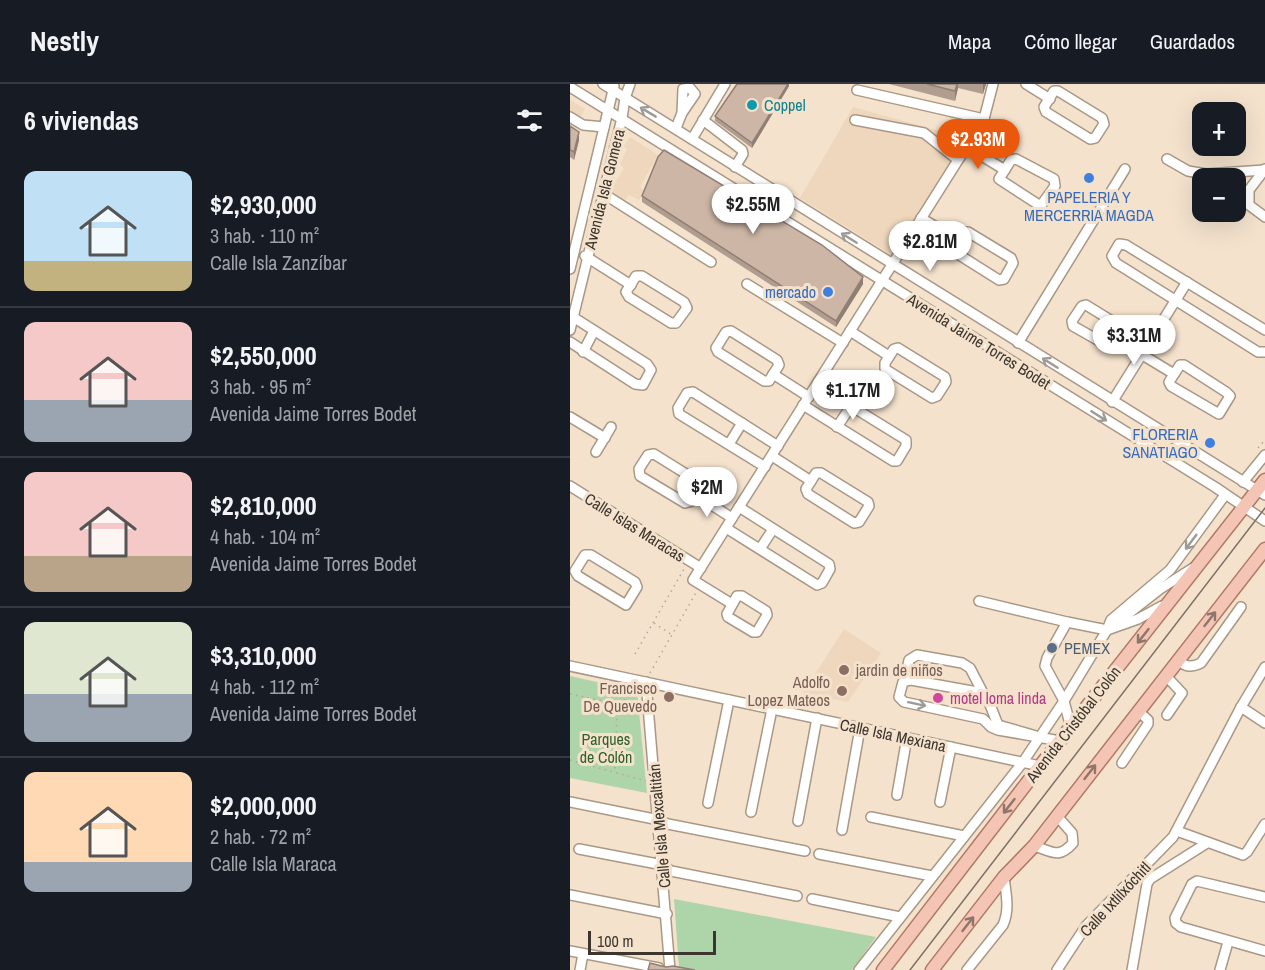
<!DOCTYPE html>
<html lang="es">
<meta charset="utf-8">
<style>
:root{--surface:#171b24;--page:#20242c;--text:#f1f3f6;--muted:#9ea1a6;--line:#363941;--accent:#ea580c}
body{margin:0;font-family:"Archivo Narrow",sans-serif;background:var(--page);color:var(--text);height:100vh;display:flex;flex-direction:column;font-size:22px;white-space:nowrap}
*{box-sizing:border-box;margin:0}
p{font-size:20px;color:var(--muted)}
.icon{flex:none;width:33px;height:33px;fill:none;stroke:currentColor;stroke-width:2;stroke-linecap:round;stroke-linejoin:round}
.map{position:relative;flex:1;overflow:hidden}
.panel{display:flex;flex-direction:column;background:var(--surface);width:570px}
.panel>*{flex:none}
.tools{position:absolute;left:622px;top:18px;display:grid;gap:12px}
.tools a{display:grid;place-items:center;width:54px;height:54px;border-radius:12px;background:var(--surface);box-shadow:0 6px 24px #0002;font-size:30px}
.scale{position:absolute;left:18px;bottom:15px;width:128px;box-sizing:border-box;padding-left:6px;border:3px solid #3d362e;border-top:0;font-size:16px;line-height:21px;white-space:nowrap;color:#3d362e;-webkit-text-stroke:4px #f4e2cd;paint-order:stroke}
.price{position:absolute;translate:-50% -51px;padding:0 14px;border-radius:21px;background:#fff;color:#222;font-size:20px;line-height:39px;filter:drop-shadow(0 2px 3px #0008)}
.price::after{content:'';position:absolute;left:50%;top:36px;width:18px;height:14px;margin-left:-9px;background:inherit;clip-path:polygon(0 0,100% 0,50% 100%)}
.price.current{background:var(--accent);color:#fff}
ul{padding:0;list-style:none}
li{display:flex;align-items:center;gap:18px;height:150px;padding:0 24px}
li+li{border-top:2px solid var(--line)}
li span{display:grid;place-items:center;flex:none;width:168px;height:120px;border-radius:12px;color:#555}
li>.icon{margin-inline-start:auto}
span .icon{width:72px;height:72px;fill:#fffc;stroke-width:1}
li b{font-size:26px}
h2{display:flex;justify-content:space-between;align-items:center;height:72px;padding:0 24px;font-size:26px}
header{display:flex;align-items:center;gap:36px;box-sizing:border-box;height:84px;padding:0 30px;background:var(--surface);border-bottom:2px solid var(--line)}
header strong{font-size:28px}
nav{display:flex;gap:33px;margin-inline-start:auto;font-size:21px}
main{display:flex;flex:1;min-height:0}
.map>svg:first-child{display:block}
.built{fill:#eed7bc}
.green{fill:#aed4aa}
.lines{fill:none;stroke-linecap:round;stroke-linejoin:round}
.minor-casing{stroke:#a99885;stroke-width:12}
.major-casing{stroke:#af7965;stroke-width:15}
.path{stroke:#b5a796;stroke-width:1.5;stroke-dasharray:1.5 4.5;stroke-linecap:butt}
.minor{stroke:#fff;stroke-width:9}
.major{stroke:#f4c4b4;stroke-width:12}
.tram{stroke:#7d7266;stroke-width:1.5}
.wall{fill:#b09d8f}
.shaded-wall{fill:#907f74}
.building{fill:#cdb6a6;stroke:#907f74;stroke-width:1.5}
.oneway{stroke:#9e9a96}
.oneway2{stroke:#8f766a}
.culture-dot{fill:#0f9aa8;stroke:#f4e2cd;stroke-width:2}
.shop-dot{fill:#3f7fe0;stroke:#f4e2cd;stroke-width:2}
.service-dot{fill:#5c6f8a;stroke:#f4e2cd;stroke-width:2}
.education-dot{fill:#8d6e63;stroke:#f4e2cd;stroke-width:2}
.hotel-dot{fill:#d1479c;stroke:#f4e2cd;stroke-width:2}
.labels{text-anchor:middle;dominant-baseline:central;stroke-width:6;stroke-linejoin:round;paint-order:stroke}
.culture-label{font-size:16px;fill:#0d838f;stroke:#f4e2cd;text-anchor:start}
.street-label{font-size:16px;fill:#3d362e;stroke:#f4e2cd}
.shop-label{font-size:16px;fill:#366cbe;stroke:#f4e2cd;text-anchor:end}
.service-label{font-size:16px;fill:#4e5e75;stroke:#f4e2cd;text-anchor:start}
.education-label{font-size:16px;fill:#785e54;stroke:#f4e2cd;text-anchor:end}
.hotel-label{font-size:16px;fill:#b23c85;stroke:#f4e2cd;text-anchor:start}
.park-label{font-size:16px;fill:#2f632b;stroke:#f4e2cd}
</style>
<header>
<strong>Nestly</strong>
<nav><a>Mapa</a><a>Cómo llegar</a><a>Guardados</a></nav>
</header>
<main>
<section class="panel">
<h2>6 viviendas<svg class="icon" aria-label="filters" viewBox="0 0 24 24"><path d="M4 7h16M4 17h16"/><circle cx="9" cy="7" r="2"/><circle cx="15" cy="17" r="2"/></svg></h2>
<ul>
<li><span style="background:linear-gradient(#bfe0f5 75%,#c2b280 0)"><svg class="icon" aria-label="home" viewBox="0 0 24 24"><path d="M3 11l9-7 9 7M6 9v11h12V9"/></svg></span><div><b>$2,930,000</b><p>3 hab. · 110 m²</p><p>Calle Isla Zanzíbar</p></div></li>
<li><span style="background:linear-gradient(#f6c9c9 65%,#9aa5b1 0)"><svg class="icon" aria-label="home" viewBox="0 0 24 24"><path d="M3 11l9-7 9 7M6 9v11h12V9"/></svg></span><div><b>$2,550,000</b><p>3 hab. · 95 m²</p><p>Avenida Jaime Torres Bodet</p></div></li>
<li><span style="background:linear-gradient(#f6c9c9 70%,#b9a48a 0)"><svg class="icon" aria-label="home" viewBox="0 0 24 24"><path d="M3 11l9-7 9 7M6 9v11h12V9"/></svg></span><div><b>$2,810,000</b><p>4 hab. · 104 m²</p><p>Avenida Jaime Torres Bodet</p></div></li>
<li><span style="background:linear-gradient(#dfe7d0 60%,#9aa5b1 0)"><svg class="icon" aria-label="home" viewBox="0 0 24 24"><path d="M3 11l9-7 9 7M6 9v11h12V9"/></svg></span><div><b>$3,310,000</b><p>4 hab. · 112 m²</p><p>Avenida Jaime Torres Bodet</p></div></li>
<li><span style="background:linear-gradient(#ffd9b3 75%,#9aa5b1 0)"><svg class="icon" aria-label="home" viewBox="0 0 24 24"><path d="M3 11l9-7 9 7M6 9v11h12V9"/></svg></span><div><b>$2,000,000</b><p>2 hab. · 72 m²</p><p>Calle Isla Maraca</p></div></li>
</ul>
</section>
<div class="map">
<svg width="695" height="886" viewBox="0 0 695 886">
<rect width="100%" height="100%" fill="#f4e2cd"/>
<g class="built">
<path d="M0 16 15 25 0 55Z"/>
<path d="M283 23 395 54 322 171 230 114Z"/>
<path d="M60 53 88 71 70 103 76 108 69 116 59 111 55 116 40 107 54 84 50 80 57 65 54 62Z"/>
<path d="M274 545 311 569 278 618 233 609Z"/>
</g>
<g class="green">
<path d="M0 592 67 607 77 709 0 694Z"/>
<path d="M104 815 306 853 282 886H118L109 884Z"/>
</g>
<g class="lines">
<g class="minor-casing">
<g id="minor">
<path d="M33 0 695 411"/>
<path d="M456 0 480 15"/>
<path d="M0 3 645 403 695 437"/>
<path d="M287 6 414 35"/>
<path d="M484 7H488L532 34 534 40 525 54 520 55 476 28 474 23Z"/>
<path d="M0 33 13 41 34 43"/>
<path d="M133 36 172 66 173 70 165 83"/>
<path d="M285 36 354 49 388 76"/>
<path d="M106 44 112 29 113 5 120 4 125 10 112 29"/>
<path d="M122 55 155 0"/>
<path d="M397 63 435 86"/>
<path d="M446 75 484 95 485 102 472 120 469 121 429 95 441 76Z"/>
<path d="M597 75 618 87 636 90 694 86"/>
<path d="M695 85 679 106V121L695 133"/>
<path d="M34 110 141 178"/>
<path d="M351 134 388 156"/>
<path d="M393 148H398L441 174 443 179 434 195 429 196 386 169 383 165Z"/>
<path d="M15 172 61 201"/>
<path d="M0 185 44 2"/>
<path d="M66 192H72L114 218 117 224 106 239H101L59 213 56 208Z"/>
<path d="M177 200 273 259"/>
<path d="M516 221 542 237 544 241 533 259 503 242 502 237 512 222Z"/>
<path d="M0 246 52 34 55 14 60 0"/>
<path d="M695 246 556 161 549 160 542 172 546 179 688 268H695"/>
<path d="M161 247 207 276 209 281 199 297H194L148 268 146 264 156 248Z"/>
<path d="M280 247 319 272"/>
<path d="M538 250 604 290"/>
<path d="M0 258 65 300 73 301 81 286 77 280 3 233"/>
<path d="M448 259 555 85"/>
<path d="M328 264 375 293 376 298 367 312 362 314 315 285V279L324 265Z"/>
<path d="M13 268 24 247"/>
<path d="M610 281H614L656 308 660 312 649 330 601 302 599 298Z"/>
<path d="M203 290 239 313"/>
<path d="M542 318 617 198"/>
<path d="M233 321 323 377H327L336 362V356L247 301"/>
<path d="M0 333 35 354"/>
<path d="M267 343 281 322"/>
<path d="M159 360 172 339"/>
<path d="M26 368 41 343"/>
<path d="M84 370 129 398 131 403 122 417 115 419 70 392 69 385 78 371Z"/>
<path d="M202 372 241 397"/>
<path d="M195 383 109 330 108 324 117 309 123 308 208 362"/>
<path d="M246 389H251L298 418 299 422 289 438 284 439 238 410 236 405Z"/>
<path d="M673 398 695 371"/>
<path d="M0 402 131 484"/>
<path d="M126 411 162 434"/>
<path d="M156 444 247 501 252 499 260 485 259 480 169 423"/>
<path d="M190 465 203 445"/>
<path d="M15 471H21L65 498 67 503 56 521 8 492 5 487Z"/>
<path d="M167 512H172L196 527 197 531 187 548H183L158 533 157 530Z"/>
<path d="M409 517 497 538"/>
<path d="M162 520 123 496 414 35 423 0"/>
<path d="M544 541 590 505 623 484"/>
<path d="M607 576C616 583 621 584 631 579L671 523"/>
<path d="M0 582 470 682"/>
<path d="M596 592 612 609 597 631"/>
<path d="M335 596 339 576 347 571 392 579 400 584 413 609"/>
<path d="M76 598 100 886"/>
<path d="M671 623 695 639"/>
<path d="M501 644 494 617 475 582 477 574 497 538 537 546 568 535 592 522"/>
<path d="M473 654 428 641 417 613 413 609 341 596 333 598 329 613 334 618 413 635 421 643 428 646 490 657"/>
<path d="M552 679 578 640V636L568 627"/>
<path d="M327 711 337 653"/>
<path d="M0 718 89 736 98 740 235 767"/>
<path d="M370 718 381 663"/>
<path d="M138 719 159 616"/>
<path d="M181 728 202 625"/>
<path d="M301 733 394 752"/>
<path d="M228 737 247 634"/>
<path d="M272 746 290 644"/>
<path d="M607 747 673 771 677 768 695 740"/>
<path d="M464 762C482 767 488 776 503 759L502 749 487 732"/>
<path d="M9 765 93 781 101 787 227 812"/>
<path d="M249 770 362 792"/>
<path d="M0 811 97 830"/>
<path d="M695 813 627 797 622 800 605 834 606 839 611 843 695 867"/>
<path d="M242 815 330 833"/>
<path d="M0 867 89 884"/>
<path d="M10 886 13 870"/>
<path d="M289 886 453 678 494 617 537 546 541 536 600 486 655 411"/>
<path d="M397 886 433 841C440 825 436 810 434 793"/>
<path d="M487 886 516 842 603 753 671 623 695 583"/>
<path d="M562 886 577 800 580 795 637 759"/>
<path d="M650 886 658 858"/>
</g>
</g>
<g class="major-casing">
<g id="major">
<path d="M313 886 470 682 695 396"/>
<path d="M362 886 434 793 464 762 695 465"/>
</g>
</g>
<g class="path">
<path d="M688 364 695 356"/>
<path d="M84 539 102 551"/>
<path d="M65 570 114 485"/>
<path d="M80 589 127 507"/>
<path d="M0 610 34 617 47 625 45 689"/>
<path d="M45 624 66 606"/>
<path d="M0 676 76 697"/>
</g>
<use href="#minor" class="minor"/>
<use href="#major" class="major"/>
<path class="tram" d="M340 886 695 424"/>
</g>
<g class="wall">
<path d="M219 0V2L182 64 145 37V32Z"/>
<path d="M319 0H416L413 10 388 4 385 17Z"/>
<path d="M0 42 9 56 4 76 0 73Z"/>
<path d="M72 112 293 200 266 243 72 118Z"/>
</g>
<g class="shaded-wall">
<path d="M218 0H219V2L182 64V59Z"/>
<path d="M387 0H388V4L385 17V7Z"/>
<path d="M413 0H416L413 10Z"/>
<path d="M9 48V56L4 76V68Z"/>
<path d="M293 193V200L266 243V237Z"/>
</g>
<g class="building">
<path d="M167 0H218L182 59 145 32Z"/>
<path d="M357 0H387L385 7Z"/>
<path d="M0 42 9 48 4 68 0 66Z"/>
<path d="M94 66 252 161 293 193 266 237 72 112 88 73Z"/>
<path d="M80 879 96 883 103 882 125 886H78Z"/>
</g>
<defs><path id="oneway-shaft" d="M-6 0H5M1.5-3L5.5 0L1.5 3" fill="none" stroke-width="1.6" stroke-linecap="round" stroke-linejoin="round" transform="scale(1.5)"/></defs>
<g class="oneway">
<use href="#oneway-shaft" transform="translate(78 28) rotate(-149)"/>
<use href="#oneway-shaft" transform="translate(279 154) rotate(-148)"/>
<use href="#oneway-shaft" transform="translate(480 279) rotate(-148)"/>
<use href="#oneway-shaft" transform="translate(529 332) rotate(32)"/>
<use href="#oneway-shaft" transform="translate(621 458) rotate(127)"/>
<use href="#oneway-shaft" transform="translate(347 620) rotate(12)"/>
</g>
<g class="oneway2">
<use href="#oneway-shaft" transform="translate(640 535) rotate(-52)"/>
<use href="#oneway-shaft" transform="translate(573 552) rotate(128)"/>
<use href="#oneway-shaft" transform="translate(520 688) rotate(-52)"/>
<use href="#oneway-shaft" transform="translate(439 722) rotate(128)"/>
<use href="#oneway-shaft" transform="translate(398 840) rotate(-52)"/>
</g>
<circle class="culture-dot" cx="182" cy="21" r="6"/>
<g class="shop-dot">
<circle cx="519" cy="94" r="6"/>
<circle cx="258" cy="208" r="6"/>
<circle cx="640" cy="359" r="6"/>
</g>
<circle class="service-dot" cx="482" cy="564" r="6"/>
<g class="education-dot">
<circle cx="274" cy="586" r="6"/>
<circle cx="272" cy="607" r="6"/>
<circle cx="99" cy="613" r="6"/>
</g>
<circle class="hotel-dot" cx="368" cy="614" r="6"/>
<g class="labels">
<g class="culture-label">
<text x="194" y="21">Coppel</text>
</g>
<g class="street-label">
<text transform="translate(34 105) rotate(-76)">Avenida Isla Gomera</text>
<text transform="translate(409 257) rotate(32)">Avenida Jaime Torres Bodet</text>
<text transform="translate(65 443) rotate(32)">Calle Islas Maracas</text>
<text transform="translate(503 640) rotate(-52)">Avenida Cristóbal Colón</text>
<text transform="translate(323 651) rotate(12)">Calle Isla Mexiana</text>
<text transform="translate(89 742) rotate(-95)">Calle Isla Mexcaltitán</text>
<text transform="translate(545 815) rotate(-47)">Calle Ixtlilxóchitl</text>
</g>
<g class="shop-label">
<text x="519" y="113" text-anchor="middle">PAPELERIA Y<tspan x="519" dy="18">MERCERRIA MAGDA</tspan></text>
<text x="246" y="208">mercado</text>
<text x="628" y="350">FLORERIA<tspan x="628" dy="18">SANATIAGO</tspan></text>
</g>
<g class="service-label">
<text x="494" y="564">PEMEX</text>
</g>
<g class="education-label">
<text x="286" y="586" text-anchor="start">jardin de niños</text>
<text x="260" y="598">Adolfo<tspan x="260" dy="18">Lopez Mateos</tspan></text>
<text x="87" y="604">Francisco<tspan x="87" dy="18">De Quevedo</tspan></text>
</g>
<g class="hotel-label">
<text x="380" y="614">motel loma linda</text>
</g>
<g class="park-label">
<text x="36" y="655">Parques<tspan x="36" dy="18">de Colón</tspan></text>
</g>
</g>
</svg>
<div class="tools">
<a>+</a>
<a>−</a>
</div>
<div class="scale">100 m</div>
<b class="price current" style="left:408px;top:86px">$2.93M</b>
<b class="price" style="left:183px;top:151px">$2.55M</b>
<b class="price" style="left:360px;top:188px">$2.81M</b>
<b class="price" style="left:564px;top:282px">$3.31M</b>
<b class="price" style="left:283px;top:337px">$1.17M</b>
<b class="price" style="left:137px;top:434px">$2M</b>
</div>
</main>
